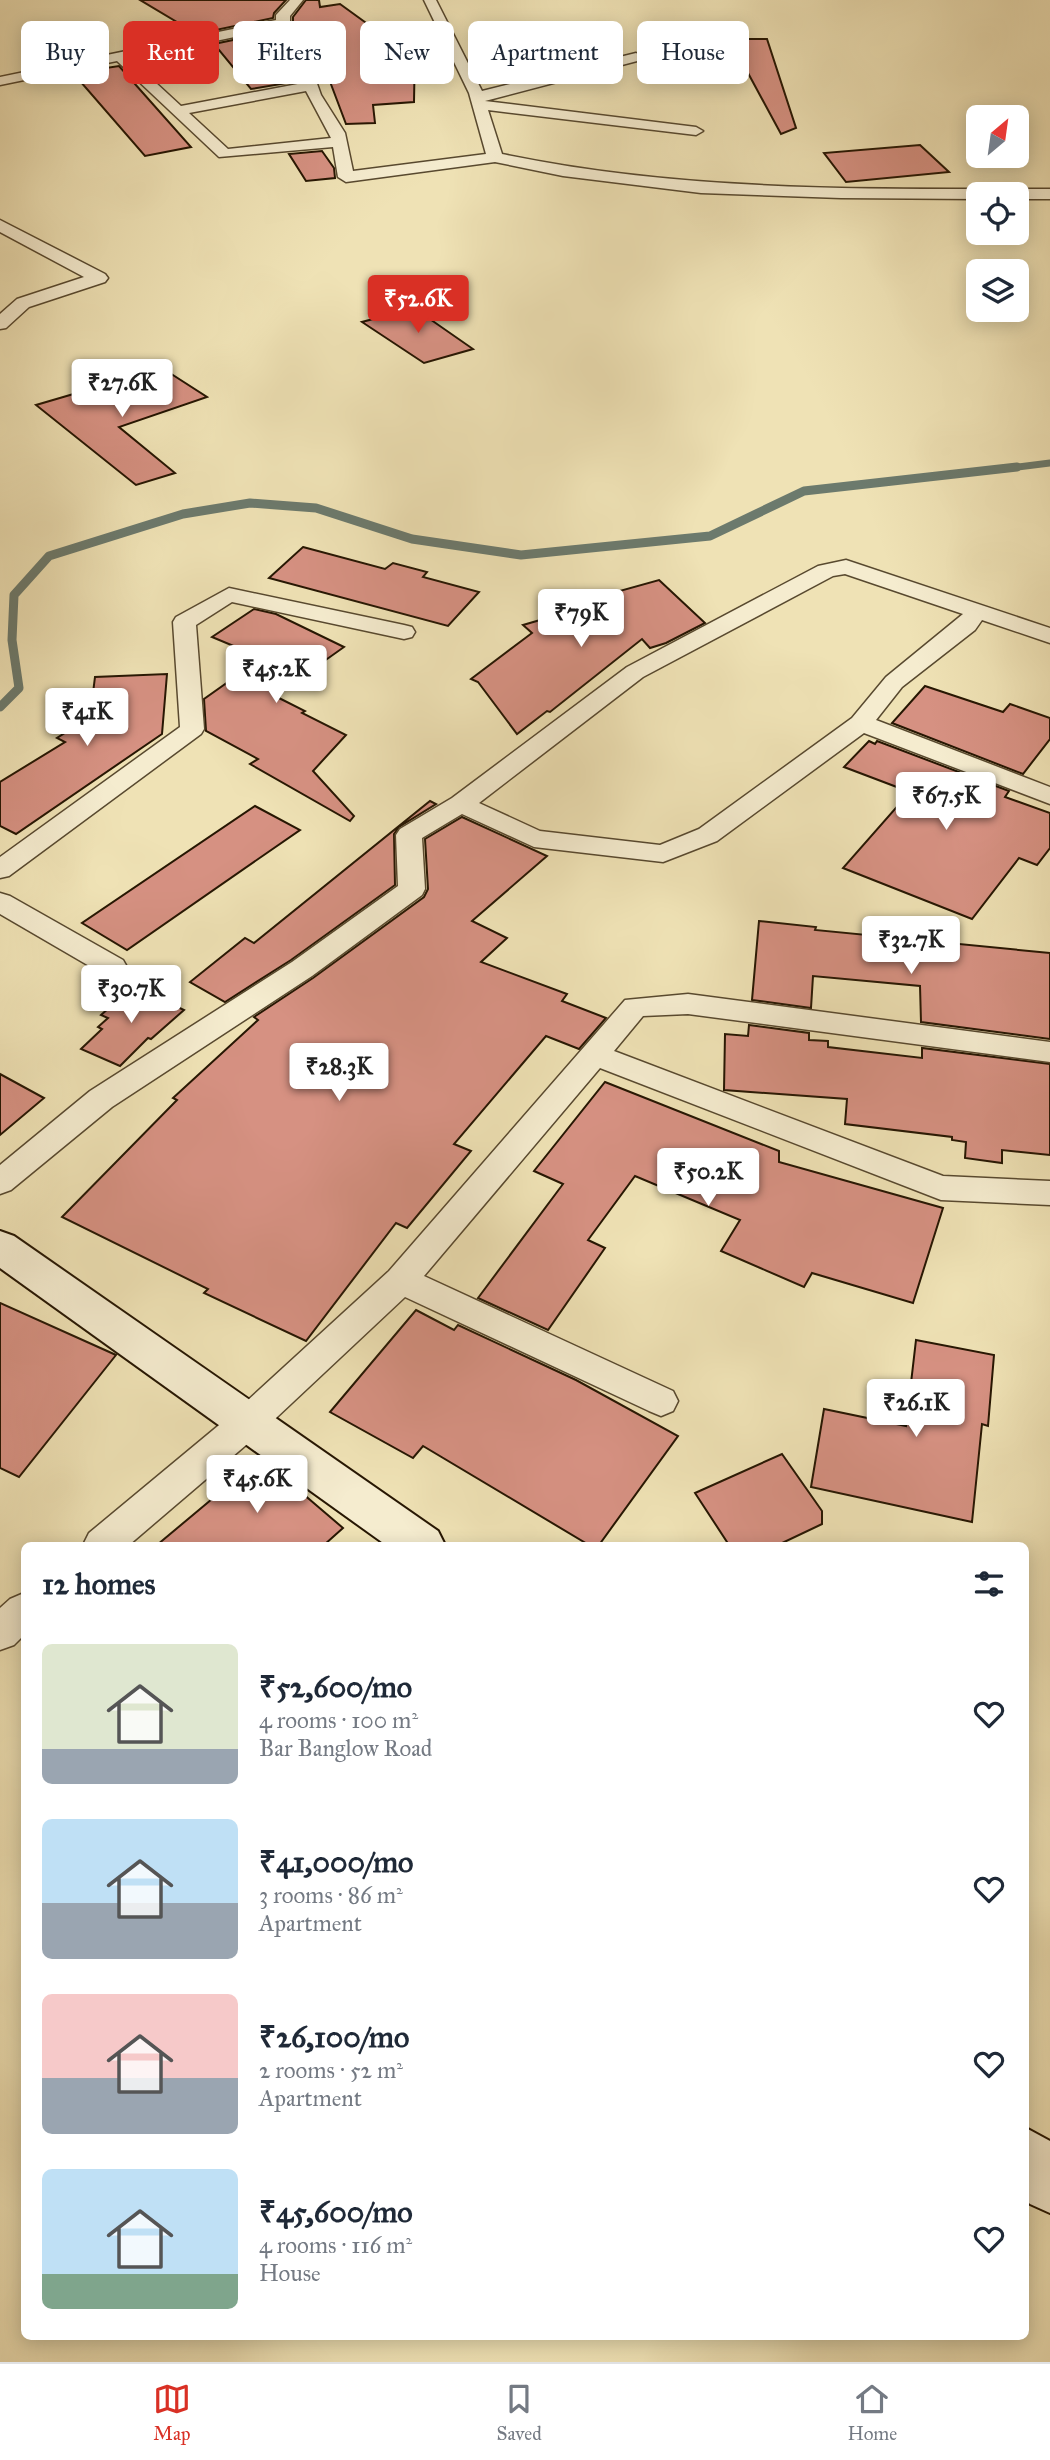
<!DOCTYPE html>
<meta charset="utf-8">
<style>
:root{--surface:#fff;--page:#f6f6f7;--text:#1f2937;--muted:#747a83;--line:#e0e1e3;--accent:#d93025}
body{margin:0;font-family:"IM FELL Great Primer",serif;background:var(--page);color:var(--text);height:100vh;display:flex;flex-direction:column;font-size:26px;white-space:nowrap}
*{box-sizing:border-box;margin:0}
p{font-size:23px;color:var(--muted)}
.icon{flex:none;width:38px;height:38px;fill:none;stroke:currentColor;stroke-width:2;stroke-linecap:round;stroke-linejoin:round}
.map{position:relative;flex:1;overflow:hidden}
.panel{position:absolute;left:21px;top:1542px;width:1008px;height:798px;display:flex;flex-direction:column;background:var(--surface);border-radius:10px;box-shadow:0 4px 18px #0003}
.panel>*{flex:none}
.banner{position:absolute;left:21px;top:21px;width:1008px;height:63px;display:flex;gap:14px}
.needle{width:46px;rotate:29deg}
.buttons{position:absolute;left:966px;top:105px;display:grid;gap:14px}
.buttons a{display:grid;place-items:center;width:63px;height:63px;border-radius:10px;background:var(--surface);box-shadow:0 4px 18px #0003;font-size:35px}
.price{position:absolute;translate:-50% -60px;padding:0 16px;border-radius:7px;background:#fff;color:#222;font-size:23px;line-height:46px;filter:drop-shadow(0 2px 4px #0008)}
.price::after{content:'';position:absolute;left:50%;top:42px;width:21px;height:16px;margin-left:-10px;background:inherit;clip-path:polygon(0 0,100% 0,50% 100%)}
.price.selected{background:var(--accent);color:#fff}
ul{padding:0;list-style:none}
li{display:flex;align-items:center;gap:21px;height:175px;padding:0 21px}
li span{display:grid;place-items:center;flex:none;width:196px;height:140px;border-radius:10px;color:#555}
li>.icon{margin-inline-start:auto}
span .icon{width:84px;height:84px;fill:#fffc;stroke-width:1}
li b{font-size:30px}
h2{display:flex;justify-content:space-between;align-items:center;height:84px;padding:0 21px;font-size:30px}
.tag{padding:0 24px;border-radius:10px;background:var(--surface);box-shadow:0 4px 18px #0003;font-size:24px;line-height:63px}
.tag.selected{background:var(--accent);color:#fff}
.tab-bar{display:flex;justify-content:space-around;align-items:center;height:98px;border-top:2px solid var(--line);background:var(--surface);font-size:19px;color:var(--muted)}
.tab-bar a{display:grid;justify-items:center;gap:4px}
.tab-bar .selected{color:var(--accent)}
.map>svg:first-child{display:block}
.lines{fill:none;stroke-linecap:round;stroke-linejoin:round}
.stream-far1{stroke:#6c7a6d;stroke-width:7}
.stream{stroke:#6c7a6d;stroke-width:9}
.building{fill:#d69182;stroke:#261602;stroke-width:2}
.street-casing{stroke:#58492f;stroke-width:3}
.secondary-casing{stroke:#261602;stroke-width:4}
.street{fill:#f5eccf;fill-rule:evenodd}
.secondary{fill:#f5eccf;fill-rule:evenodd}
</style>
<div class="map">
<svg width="1050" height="2362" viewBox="0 0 1050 2362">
<rect width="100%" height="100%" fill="#efe2b5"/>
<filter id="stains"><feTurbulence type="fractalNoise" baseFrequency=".00286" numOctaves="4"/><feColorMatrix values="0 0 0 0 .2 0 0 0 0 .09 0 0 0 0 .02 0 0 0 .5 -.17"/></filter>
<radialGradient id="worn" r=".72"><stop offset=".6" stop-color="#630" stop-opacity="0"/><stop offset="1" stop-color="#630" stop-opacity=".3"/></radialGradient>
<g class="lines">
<path class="stream-far1" d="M1002 469 1050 463"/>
<path class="stream" d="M0 707 19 688 12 640 14 595 49 556 183 514 250 503 316 508 412 539 521 555 710 536 804 491 1017 467"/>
</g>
<g class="building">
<path d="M140 0H286L274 13 273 18 197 34Z"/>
<path d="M306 0H319L320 7 340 4 398 46 415 45 414 102 373 105 375 123 346 124 329 79 319 80 306 46 293 27V17Z"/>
<path d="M276 31 288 48 299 81 251 89 214 44Z"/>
<path d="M735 39H767L796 128 781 134 741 60Z"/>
<path d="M119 66 191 147 145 156 73 73Z"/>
<path d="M920 145 949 172 846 182 824 153Z"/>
<path d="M322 151 334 168 335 178 306 181 289 154Z"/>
<path d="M414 308 473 349 424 363 362 322Z"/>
<path d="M162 368 207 397 119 427 175 473 136 485 36 405Z"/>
<path d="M303 547 385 569 393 563 427 572 423 577 479 592 448 626 269 578Z"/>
<path d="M659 580 705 623 666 643 650 648 642 639 550 712 547 711 517 734 478 682 471 679 532 633 523 625 602 602 598 597Z"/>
<path d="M254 609 276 614 344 647 275 696 305 711 302 713 346 735 313 771 354 816 350 821 250 764 258 759 206 731 204 699 245 670 286 668 212 637Z"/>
<path d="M167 674 162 734 16 834 0 826V782L65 742 57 738 90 717 95 677Z"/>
<path d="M925 686 1003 712 1010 704 1050 718V739L1023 774 892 723Z"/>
<path d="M869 741 875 744 877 741 1009 791 1005 797 1050 813V848L1037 865 1019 858 972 919 843 868 910 792 844 767Z"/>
<path d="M430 801 436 804 399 827 394 834 395 885 291 960 225 1002 190 982 245 938 254 943Z"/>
<path d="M255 806 300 830 127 950 82 923Z"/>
<path d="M462 817 547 856 472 921 507 938 481 962 567 994 562 1001 606 1018 579 1049 546 1036 454 1144 471 1151 407 1228 396 1223 306 1341 204 1293 208 1289 62 1217 177 1100 173 1098 258 1020 254 1017 313 978 424 897 428 889 425 839Z"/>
<path d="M759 921 816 927 815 930 1050 953V1039L921 1022 920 986 813 976 811 1008 752 1000Z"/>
<path d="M134 986 184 1010 151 1039 148 1038 120 1066 81 1049 102 1029 98 1027 108 1018 101 1015Z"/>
<path d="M749 1025 809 1033V1040L828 1041V1047L922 1058V1048L1050 1064V1155L1002 1150V1163L965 1158 966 1142 952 1140V1137L845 1124 847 1099 724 1090 725 1034 748 1036Z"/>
<path d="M0 1074 44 1098 0 1135Z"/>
<path d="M605 1082 779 1151V1162L943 1208 913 1303 812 1273 804 1287 721 1251 740 1220 635 1176 588 1240 605 1248 548 1330 478 1298 563 1184 534 1171Z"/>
<path d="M0 1303 116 1355 19 1477 0 1468Z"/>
<path d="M416 1310 454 1330 458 1325 576 1380 678 1436 599 1545H589L423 1446 413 1458 330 1412Z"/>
<path d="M916 1340 994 1355 988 1426 982 1424 972 1522 811 1487 824 1409 906 1426Z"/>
<path d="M782 1454 822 1511V1524L778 1545H729L695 1493Z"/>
<path d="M261 1458 343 1528 324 1545H157Z"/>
</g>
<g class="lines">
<g class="street-casing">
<g id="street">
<path d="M290 0H303L290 16V28L304 47 321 95 345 133 353 171 486 154 469 93 424 0H436L482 91 636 53 643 57 641 60 485 101 696 127 703 131 696 135 488 110 502 154C683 192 866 189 1050 189V199H1017V194H978V199L841 198 701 193 563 176 495 162 346 182 338 177 333 147 219 157 117 61 0 85V77L276 20V15ZM277 28 290 47 303 83 181 106 130 59ZM306 91 331 138 228 149 189 113Z"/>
<path d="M0 220 105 274 108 278 105 282 29 307 6 328 0 329V314L17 299 84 277 0 232Z"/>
<path d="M846 560 1050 628V643L982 620 975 630 902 687 876 720 1050 787V804L864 733 717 841 663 862 534 847 462 814 422 838 425 889 422 895 312 976 112 1107 11 1190 0 1194V1165L90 1091 292 962 398 886 396 835 400 829 452 798 627 667 818 566ZM845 574 963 614 886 677 852 718 699 829 660 845 540 831 479 803 643 677 833 576Z"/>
<path d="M229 588 404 625 412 627 415 632 412 637 404 639 232 602 196 625 204 729 201 734 9 876 0 878V857L180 727 173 622 176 617Z"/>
<path d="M0 893 10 896 123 960 127 967 123 974 113 976 103 974 0 914Z"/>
<path d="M688 994 1050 1042V1062L688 1014 643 1016 614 1051 943 1176 1050 1181V1205L941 1200 600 1068 424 1276 673 1391 678 1401 673 1411 661 1416 649 1411 405 1297 260 1433 129 1545H83L89 1533 236 1411 389 1271 625 1000Z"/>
<path d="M24 1593V1635L14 1645 0 1650V1608L10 1599Z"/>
</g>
</g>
<g class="secondary-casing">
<g id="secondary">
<path d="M0 1231 14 1236 438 1531 445 1545H386L0 1268Z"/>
<path d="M1026 2128 1050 2141V2213L1030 2204 1026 2200Z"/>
</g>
</g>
<use href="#street" class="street"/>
<use href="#secondary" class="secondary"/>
</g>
<rect width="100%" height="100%" filter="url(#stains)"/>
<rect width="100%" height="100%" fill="url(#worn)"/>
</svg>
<div class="buttons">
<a><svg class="needle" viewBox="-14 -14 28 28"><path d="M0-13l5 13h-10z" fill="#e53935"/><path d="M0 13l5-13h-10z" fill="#747a83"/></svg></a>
<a><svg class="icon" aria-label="locate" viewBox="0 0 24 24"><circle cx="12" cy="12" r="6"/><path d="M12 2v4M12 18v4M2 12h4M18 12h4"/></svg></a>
<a><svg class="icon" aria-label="layers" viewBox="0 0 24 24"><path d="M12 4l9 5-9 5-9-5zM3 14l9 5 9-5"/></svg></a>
</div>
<b class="price selected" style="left:418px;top:335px">₹52.6K</b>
<b class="price" style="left:122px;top:419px">₹27.6K</b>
<b class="price" style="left:581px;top:649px">₹79K</b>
<b class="price" style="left:276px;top:705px">₹45.2K</b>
<b class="price" style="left:87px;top:748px">₹41K</b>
<b class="price" style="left:946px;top:832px">₹67.5K</b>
<b class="price" style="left:911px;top:976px">₹32.7K</b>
<b class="price" style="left:131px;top:1025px">₹30.7K</b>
<b class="price" style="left:339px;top:1103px">₹28.3K</b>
<b class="price" style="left:708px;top:1208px">₹50.2K</b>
<b class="price" style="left:916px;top:1439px">₹26.1K</b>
<b class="price" style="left:257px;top:1515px">₹45.6K</b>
<div class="banner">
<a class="tag">Buy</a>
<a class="tag selected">Rent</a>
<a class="tag">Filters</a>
<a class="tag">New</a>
<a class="tag">Apartment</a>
<a class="tag">House</a>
</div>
<section class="panel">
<h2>12 homes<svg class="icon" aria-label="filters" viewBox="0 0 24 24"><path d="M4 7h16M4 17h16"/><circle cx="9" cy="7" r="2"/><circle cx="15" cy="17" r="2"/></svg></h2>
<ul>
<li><span style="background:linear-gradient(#dfe7d0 75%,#9aa5b1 0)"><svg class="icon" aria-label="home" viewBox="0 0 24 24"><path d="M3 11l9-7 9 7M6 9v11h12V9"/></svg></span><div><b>₹52,600/mo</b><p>4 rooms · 100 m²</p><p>Bar Banglow Road</p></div><svg class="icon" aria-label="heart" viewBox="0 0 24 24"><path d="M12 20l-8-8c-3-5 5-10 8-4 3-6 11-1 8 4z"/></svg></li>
<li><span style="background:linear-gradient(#bfe0f5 60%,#9aa5b1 0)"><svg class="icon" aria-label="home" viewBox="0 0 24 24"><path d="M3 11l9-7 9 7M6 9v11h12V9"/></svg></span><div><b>₹41,000/mo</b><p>3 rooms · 86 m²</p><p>Apartment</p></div><svg class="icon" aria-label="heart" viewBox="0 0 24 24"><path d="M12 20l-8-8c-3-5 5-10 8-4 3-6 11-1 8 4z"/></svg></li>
<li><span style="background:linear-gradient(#f6c9c9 60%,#9aa5b1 0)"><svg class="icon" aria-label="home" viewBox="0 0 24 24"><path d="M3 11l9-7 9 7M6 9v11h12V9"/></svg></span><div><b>₹26,100/mo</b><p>2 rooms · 52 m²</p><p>Apartment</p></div><svg class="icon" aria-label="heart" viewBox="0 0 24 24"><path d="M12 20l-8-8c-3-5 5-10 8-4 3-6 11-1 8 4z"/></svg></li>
<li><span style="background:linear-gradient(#bfe0f5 75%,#7fa58c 0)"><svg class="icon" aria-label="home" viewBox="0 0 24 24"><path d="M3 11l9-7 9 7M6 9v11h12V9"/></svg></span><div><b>₹45,600/mo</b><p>4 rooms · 116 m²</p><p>House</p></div><svg class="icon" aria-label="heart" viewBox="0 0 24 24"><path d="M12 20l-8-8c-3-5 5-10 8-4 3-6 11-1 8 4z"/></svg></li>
</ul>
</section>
</div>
<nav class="tab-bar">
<a class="selected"><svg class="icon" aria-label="map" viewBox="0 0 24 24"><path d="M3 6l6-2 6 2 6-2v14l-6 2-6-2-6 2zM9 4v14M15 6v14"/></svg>Map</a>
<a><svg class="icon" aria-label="saved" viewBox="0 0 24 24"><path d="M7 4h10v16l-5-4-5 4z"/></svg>Saved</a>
<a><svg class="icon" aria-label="home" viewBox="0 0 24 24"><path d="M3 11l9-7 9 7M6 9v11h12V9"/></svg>Home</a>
</nav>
